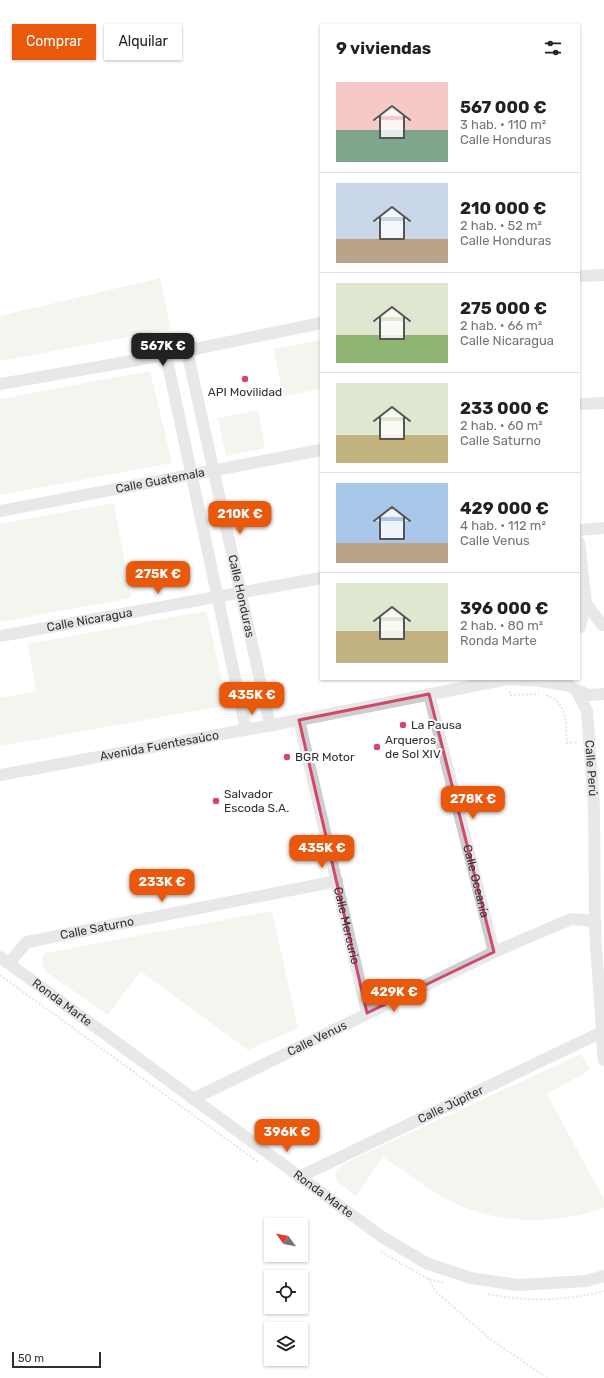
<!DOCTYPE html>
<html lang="es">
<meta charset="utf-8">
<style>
:root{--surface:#fff;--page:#f6f6f6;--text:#202124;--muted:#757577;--line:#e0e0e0;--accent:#ea580c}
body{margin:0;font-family:Rubik,sans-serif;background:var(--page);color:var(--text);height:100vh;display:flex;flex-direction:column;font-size:15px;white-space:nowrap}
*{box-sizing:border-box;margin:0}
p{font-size:13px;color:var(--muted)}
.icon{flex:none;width:22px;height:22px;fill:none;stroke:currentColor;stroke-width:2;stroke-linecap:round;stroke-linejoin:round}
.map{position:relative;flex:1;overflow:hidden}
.details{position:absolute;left:320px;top:24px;width:260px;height:656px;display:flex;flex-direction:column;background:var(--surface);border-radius:0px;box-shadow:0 1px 3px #0004}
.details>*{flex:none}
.guide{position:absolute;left:12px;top:24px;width:248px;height:36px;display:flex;gap:8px}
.needle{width:26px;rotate:303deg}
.buttons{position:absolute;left:264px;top:1218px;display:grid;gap:8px}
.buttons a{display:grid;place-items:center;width:44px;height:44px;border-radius:0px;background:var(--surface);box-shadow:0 1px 3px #0004;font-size:20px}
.scale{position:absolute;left:12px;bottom:10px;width:89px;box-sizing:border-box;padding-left:4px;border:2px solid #303030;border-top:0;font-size:11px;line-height:14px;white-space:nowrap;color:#303030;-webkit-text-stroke:3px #fff;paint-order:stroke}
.price{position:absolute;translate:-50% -34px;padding:0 9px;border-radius:8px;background:var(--accent);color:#fff;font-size:13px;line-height:26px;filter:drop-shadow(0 1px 2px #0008)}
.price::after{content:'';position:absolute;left:50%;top:24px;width:12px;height:9px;margin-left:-6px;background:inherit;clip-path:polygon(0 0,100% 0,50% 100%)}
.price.active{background:#222;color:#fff}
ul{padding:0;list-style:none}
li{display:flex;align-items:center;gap:12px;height:100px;padding:0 16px}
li+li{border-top:1px solid var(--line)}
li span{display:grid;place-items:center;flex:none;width:112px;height:80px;border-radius:0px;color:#555}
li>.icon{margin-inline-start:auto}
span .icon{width:48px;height:48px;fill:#fffc;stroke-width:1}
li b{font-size:17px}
h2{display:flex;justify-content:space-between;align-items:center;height:48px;padding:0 16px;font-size:17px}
.tag{padding:0 14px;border-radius:0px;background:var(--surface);box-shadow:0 1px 3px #0004;font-size:14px;line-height:36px}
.tag.active{background:var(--accent);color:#fff}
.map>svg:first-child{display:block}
.green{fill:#e5e8dc}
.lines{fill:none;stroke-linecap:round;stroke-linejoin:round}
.path{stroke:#c7c7c7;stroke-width:2;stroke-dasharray:2 2;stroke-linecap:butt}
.minor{stroke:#cdcdcd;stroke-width:12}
.marked{fill:none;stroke:#d0496a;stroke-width:3;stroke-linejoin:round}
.poi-dot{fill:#d0496a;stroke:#fff;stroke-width:1.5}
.labels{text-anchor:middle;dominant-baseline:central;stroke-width:4;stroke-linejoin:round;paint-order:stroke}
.poi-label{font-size:12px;fill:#303030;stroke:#fff;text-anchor:start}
.street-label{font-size:12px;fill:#303030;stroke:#fff}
</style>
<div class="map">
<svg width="604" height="1378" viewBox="0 0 604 1378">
<rect width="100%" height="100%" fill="#fff"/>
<g class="green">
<path d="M160 278 171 329 0 361V316Z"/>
<path d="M321 340V389L284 396 273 349Z"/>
<path d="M150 371 172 463 0 495V399Z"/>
<path d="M258 410 265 448 226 456 218 418Z"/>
<path d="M114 503 131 598 0 622V524Z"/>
<path d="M206 611 228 705 0 746V698L36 691 28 644Z"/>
<path d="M272 911 298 1028 248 1050 140 971 108 1015 45 971C42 964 40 959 45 953Z"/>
<path d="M581 1054 590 1070 547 1094 604 1200V1208C549 1226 493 1225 441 1196 421 1184 402 1169 383 1157L356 1196 339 1183 335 1178 336 1171 345 1163Z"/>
</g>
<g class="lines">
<g class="path">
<path d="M510 691V695L539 694"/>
<path d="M546 695C569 704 565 722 567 743L579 742"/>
<path d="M0 975 258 1162"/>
<path d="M381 1252 428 1279 445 1283"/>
<path d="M428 1278 435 1291 490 1339 547 1378"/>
<path d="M488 1294C526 1302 566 1301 604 1291"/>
</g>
<g class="minor">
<path d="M579 276 604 275"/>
<path id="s1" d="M187 351 270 725"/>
<path d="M166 355 246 730"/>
<path d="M0 384 166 355 321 323"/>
<path d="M579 404 604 403"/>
<path id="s2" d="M0 511 321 450"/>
<path d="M579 530 604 528"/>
<path d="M579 542 586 603 580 627"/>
<path d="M586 603 602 625"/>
<path id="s3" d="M0 636 321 578"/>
<path d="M573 688 588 695 604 694"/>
<path id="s4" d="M576 690 587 711 594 807 595 931 602 1031 603 1054 604 1060"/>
<path id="s5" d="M429 694 494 952"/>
<path id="s6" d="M299 720 367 1013"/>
<path id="s7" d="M0 775 299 720 508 679 541 681 570 686"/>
<path id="s8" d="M0 957 382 1237 428 1264 471 1278 517 1285 586 1281 604 1276"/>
<path id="s9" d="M9 963 27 942 337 881"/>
<path id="s10" d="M193 1099 494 952 571 919 595 921"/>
<path id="s11" d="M299 1177 604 1031"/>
</g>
</g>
<path d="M0 0H604V1378H0ZM429 694 494 952 367 1013 299 720Z" fill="#fff" fill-opacity=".55" fill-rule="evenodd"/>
<path class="marked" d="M429 694 494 952 367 1013 299 720Z"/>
<g class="poi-dot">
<circle cx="245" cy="379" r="4"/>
<circle cx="403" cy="725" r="4"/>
<circle cx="377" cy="747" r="4"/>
<circle cx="287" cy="757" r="4"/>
<circle cx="216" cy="801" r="4"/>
</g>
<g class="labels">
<g class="poi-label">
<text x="245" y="392" text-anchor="middle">API Movilidad</text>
<text x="411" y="725">La Pausa</text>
<text x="385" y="740">Arqueros<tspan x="385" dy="14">de Sol XIV</tspan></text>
<text x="295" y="757">BGR Motor</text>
<text x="224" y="794">Salvador<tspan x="224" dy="14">Escoda S.A.</tspan></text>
</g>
<g class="street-label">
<text stroke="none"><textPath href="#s2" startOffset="163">Calle Guatemala</textPath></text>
<text stroke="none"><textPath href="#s1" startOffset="251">Calle Honduras</textPath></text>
<text stroke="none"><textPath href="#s3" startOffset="91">Calle Nicaragua</textPath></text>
<text stroke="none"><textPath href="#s7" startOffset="162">Avenida Fuentesaúco</textPath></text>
<text stroke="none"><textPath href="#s4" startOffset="81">Calle Perú</textPath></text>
<text stroke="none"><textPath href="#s5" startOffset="193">Calle Oceanía</textPath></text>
<text stroke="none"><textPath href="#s6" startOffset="211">Calle Mercurio</textPath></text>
<text stroke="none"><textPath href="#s9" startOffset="99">Calle Saturno</textPath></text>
<text stroke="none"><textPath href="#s8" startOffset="77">Ronda Marte</textPath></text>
<text stroke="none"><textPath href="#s10" startOffset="138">Calle Venus</textPath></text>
<text stroke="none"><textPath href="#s11" startOffset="168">Calle Júpiter</textPath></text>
<text stroke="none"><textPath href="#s8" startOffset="401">Ronda Marte</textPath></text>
</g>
</g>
</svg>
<div class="buttons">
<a><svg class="needle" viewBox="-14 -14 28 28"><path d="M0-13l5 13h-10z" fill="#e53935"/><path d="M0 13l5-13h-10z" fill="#757577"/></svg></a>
<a><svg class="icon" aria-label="locate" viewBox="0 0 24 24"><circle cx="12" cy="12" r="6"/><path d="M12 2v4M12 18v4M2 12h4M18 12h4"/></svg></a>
<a><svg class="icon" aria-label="layers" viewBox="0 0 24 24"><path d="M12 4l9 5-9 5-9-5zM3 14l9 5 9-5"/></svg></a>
</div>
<div class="scale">50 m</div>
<b class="price active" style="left:163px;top:367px">567K €</b>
<b class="price" style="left:240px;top:535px">210K €</b>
<b class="price" style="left:158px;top:595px">275K €</b>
<b class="price" style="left:252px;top:716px">435K €</b>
<b class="price" style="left:473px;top:820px">278K €</b>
<b class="price" style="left:322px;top:869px">435K €</b>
<b class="price" style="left:162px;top:903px">233K €</b>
<b class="price" style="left:394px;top:1013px">429K €</b>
<b class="price" style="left:287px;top:1153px">396K €</b>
<div class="guide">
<a class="tag active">Comprar</a>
<a class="tag">Alquilar</a>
</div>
<section class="details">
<h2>9 viviendas<svg class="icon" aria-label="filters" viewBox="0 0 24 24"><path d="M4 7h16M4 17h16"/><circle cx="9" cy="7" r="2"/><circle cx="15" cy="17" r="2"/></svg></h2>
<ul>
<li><span style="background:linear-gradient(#f6c9c9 60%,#7fa58c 0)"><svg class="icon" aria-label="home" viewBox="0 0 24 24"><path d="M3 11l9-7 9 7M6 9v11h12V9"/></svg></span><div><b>567 000 €</b><p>3 hab. · 110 m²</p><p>Calle Honduras</p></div></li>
<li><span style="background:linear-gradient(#c9d6e8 70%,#b9a48a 0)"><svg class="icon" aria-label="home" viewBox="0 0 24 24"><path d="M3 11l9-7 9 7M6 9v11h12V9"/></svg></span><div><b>210 000 €</b><p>2 hab. · 52 m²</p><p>Calle Honduras</p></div></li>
<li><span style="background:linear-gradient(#dfe7d0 65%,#8fb573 0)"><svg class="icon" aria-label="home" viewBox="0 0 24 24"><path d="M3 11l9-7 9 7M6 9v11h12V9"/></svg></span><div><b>275 000 €</b><p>2 hab. · 66 m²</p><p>Calle Nicaragua</p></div></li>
<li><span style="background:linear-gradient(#dfe7d0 65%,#c2b280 0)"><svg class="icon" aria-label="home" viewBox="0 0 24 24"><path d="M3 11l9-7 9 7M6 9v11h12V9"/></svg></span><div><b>233 000 €</b><p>2 hab. · 60 m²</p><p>Calle Saturno</p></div></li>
<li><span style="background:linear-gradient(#a9c7e8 75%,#b9a48a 0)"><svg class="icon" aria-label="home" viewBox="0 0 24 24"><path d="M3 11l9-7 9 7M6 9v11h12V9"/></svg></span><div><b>429 000 €</b><p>4 hab. · 112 m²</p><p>Calle Venus</p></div></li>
<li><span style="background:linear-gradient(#dfe7d0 60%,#c2b280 0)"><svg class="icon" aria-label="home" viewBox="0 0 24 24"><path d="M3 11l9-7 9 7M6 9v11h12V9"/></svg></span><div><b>396 000 €</b><p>2 hab. · 80 m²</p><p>Ronda Marte</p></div></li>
</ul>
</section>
</div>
